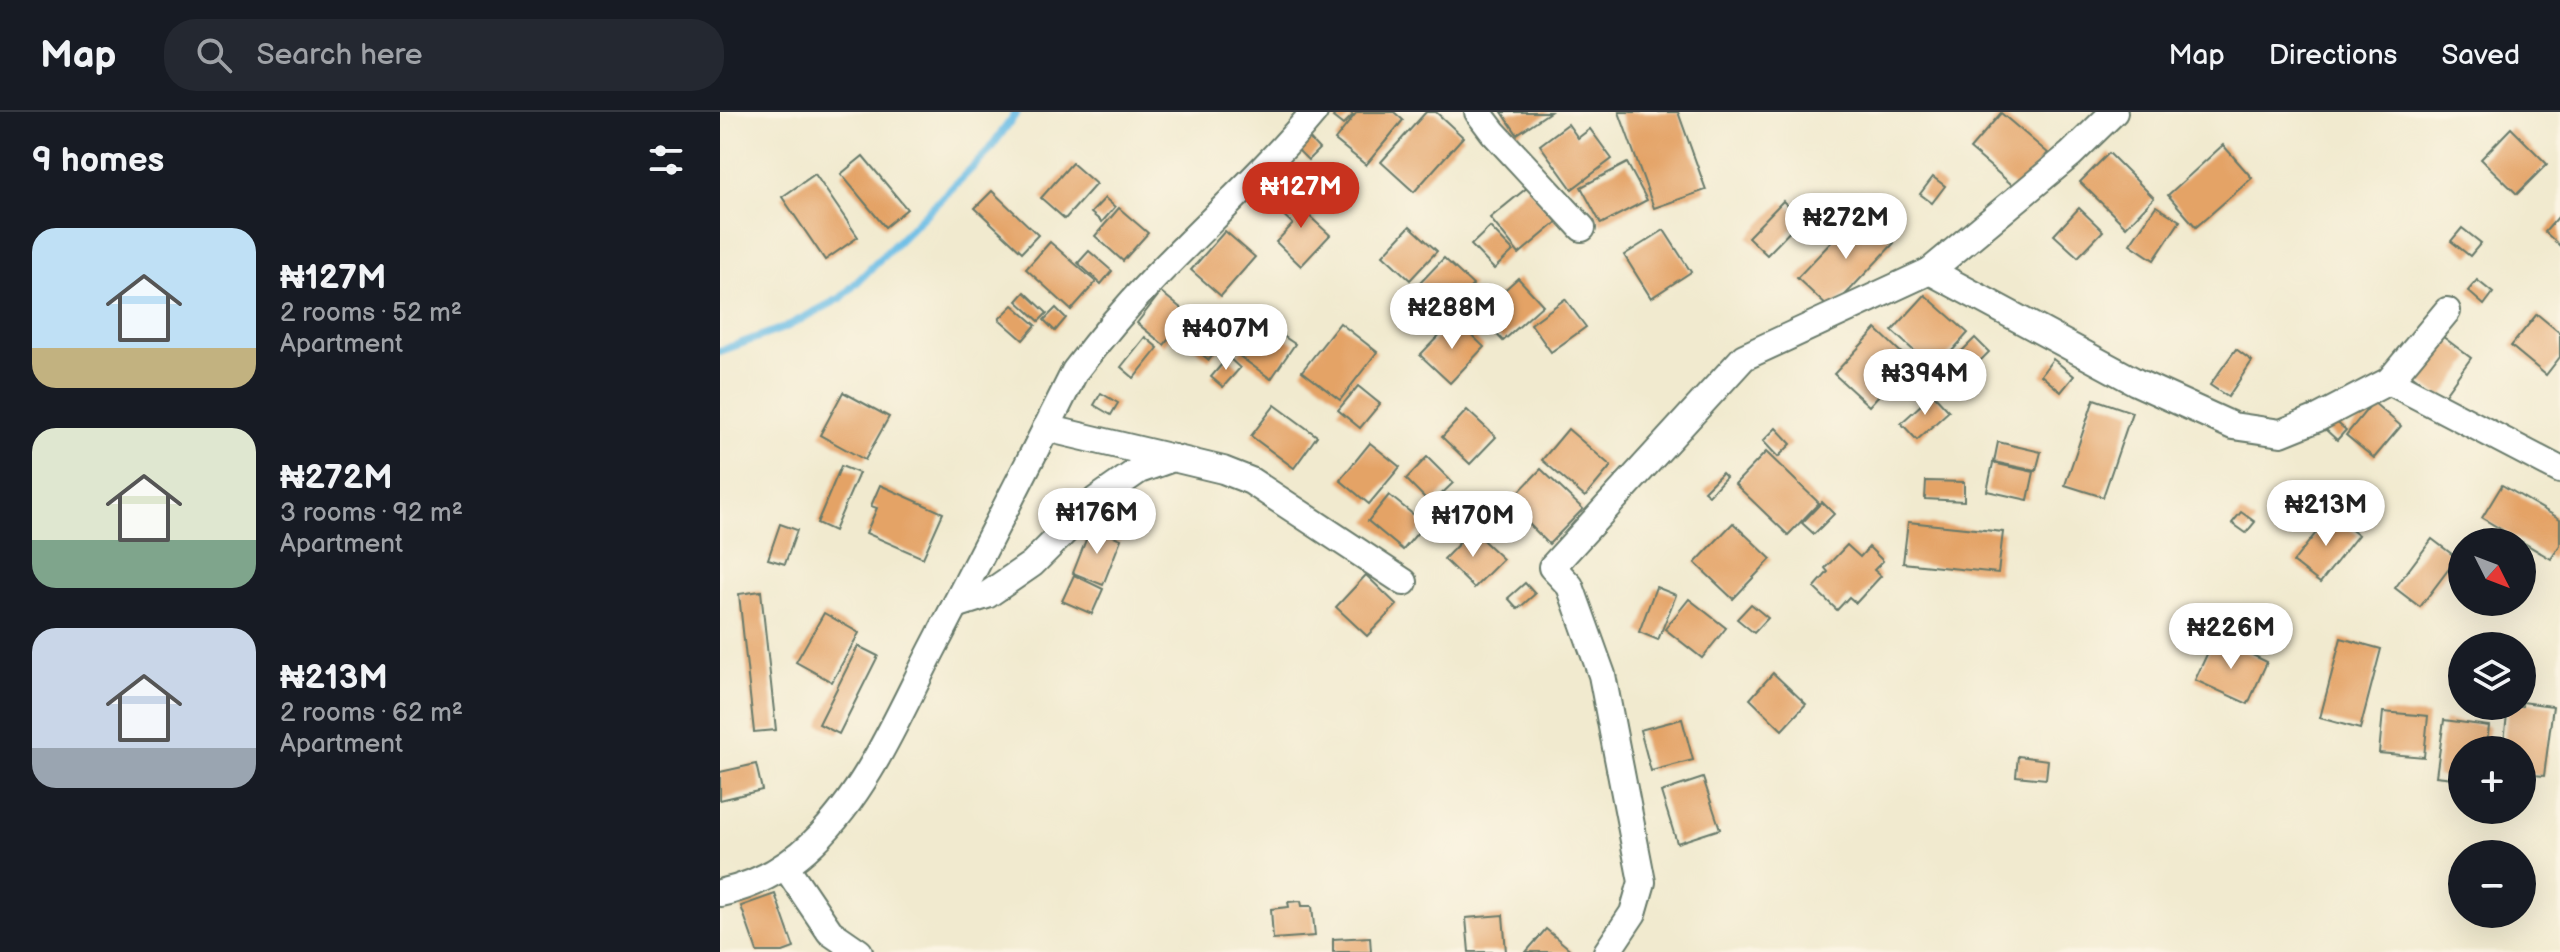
<!DOCTYPE html>
<meta charset="utf-8">
<style>
:root{--surface:#171b24;--page:#242831;--text:#f1f3f6;--muted:#9ea1a6;--line:#363941;--accent:#c8321e}
body{margin:0;font-family:"Balsamiq Sans",sans-serif;background:var(--page);color:var(--text);height:100vh;display:flex;flex-direction:column;font-size:30px;white-space:nowrap}
*{box-sizing:border-box;margin:0}
p{font-size:26px;color:var(--muted)}
.icon{flex:none;width:44px;height:44px;fill:none;stroke:currentColor;stroke-width:2;stroke-linecap:round;stroke-linejoin:round}
.map{position:relative;flex:1;overflow:hidden}
.details{display:flex;flex-direction:column;background:var(--surface);width:720px}
.details>*{flex:none}
.needle{width:52px;rotate:132deg}
.fabs{position:absolute;left:1728px;top:416px;display:grid;gap:16px}
.fabs a{display:grid;place-items:center;width:88px;height:88px;border-radius:50%;background:var(--surface);box-shadow:0 8px 32px #0002;font-size:40px}
.price{position:absolute;translate:-50% -68px;padding:0 18px;border-radius:28px;background:#fff;color:#222;font-size:26px;line-height:52px;filter:drop-shadow(0 2px 4px #0008)}
.price::after{content:'';position:absolute;left:50%;top:48px;width:24px;height:18px;margin-left:-12px;background:inherit;clip-path:polygon(0 0,100% 0,50% 100%)}
.price.on{background:var(--accent);color:#fff}
ul{padding:0;list-style:none}
li{display:flex;align-items:center;gap:24px;height:200px;padding:0 32px}
li span{display:grid;place-items:center;flex:none;width:224px;height:160px;border-radius:24px;color:#555}
li>.icon{margin-inline-start:auto}
span .icon{width:96px;height:96px;fill:#fffc;stroke-width:1}
li b{font-size:34px}
h2{display:flex;justify-content:space-between;align-items:center;height:96px;padding:0 32px;font-size:34px}
header{display:flex;align-items:center;gap:48px;box-sizing:border-box;height:112px;padding:0 40px;background:var(--surface);border-bottom:2px solid var(--line)}
header strong{font-size:38px}
nav{display:flex;gap:44px;margin-inline-start:auto;font-size:28px}
.search{width:560px;height:72px;background:var(--page);display:flex;align-items:center;gap:20px;box-sizing:border-box;padding:0 28px;border-radius:32px;color:var(--muted);font-size:30px}
main{display:flex;flex:1;min-height:0}
.map>svg:first-child{display:block}
.lines{fill:none;stroke-linecap:round;stroke-linejoin:round}
.stream{stroke:#6abde6;stroke-width:8}
.building{fill:#e4a366}
.minor-casing{stroke:#687a6a;stroke-width:30}
.minor{stroke:#fff;stroke-width:26}
</style>
<header>
<strong>Map</strong>
<div class="search"><svg class="icon" aria-label="search" viewBox="0 0 24 24"><circle cx="10" cy="10" r="6"/><path d="M15 15l6 6"/></svg>Search here</div>
<nav><a>Map</a><a>Directions</a><a>Saved</a></nav>
</header>
<main>
<section class="details">
<h2>9 homes<svg class="icon" aria-label="filters" viewBox="0 0 24 24"><path d="M4 7h16M4 17h16"/><circle cx="9" cy="7" r="2"/><circle cx="15" cy="17" r="2"/></svg></h2>
<ul>
<li><span style="background:linear-gradient(#bfe0f5 75%,#c2b280 0)"><svg class="icon" aria-label="home" viewBox="0 0 24 24"><path d="M3 11l9-7 9 7M6 9v11h12V9"/></svg></span><div><b>₦127M</b><p>2 rooms · 52 m²</p><p>Apartment</p></div></li>
<li><span style="background:linear-gradient(#dfe7d0 70%,#7fa58c 0)"><svg class="icon" aria-label="home" viewBox="0 0 24 24"><path d="M3 11l9-7 9 7M6 9v11h12V9"/></svg></span><div><b>₦272M</b><p>3 rooms · 92 m²</p><p>Apartment</p></div></li>
<li><span style="background:linear-gradient(#c9d6e8 75%,#9aa5b1 0)"><svg class="icon" aria-label="home" viewBox="0 0 24 24"><path d="M3 11l9-7 9 7M6 9v11h12V9"/></svg></span><div><b>₦213M</b><p>2 rooms · 62 m²</p><p>Apartment</p></div></li>
</ul>
</section>
<div class="map">
<svg width="1840" height="840" viewBox="0 0 1840 840">
<rect width="100%" height="100%" fill="#fcf5e5"/>
<filter id="ink" filterUnits="userSpaceOnUse"><feTurbulence type="fractalNoise" baseFrequency=".0125" numOctaves="2"/><feDisplacementMap in="SourceGraphic" scale="16" xChannelSelector="R" yChannelSelector="G"/><feConvolveMatrix kernelMatrix="1 2 1 2 8 2 1 2 1" color-interpolation-filters="sRGB"/></filter>
<filter id="wash" filterUnits="userSpaceOnUse"><feTurbulence type="fractalNoise" baseFrequency=".006" numOctaves="4" result="noise"/><feDisplacementMap in="SourceGraphic" scale="32" xChannelSelector="R" yChannelSelector="G"/><feGaussianBlur stdDeviation="1.8" result="paint"/><feColorMatrix in="noise" values="0 0 0 0 0 0 0 0 0 0 0 0 0 0 0 0 0 1.4 0 .05"/><feComposite in="paint" operator="in"/></filter>
<g filter="url(#wash)">
<rect width="100%" height="100%" fill="#f1eacf"/>
<g class="lines">
<path class="stream" d="M0 239 66 215 121 186 266 42 297 0"/>
</g>
<g id="blocks">
<g class="building">
<path d="M617 0H630L633 3 623 13 613 5Z"/>
<path d="M637 0H674L683 8 646 53 615 28Z"/>
<path d="M706 0H716L743 25 694 80 661 50Z"/>
<path d="M782 0H830L797 22Z"/>
<path d="M899 0H958L986 78 934 96Z"/>
<path d="M1281 1 1328 41 1297 77 1250 37Z"/>
<path d="M848 12 858 26 870 17 892 47 852 77 820 33Z"/>
<path d="M1791 16 1827 52 1797 82 1761 47Z"/>
<path d="M586 23 599 37 588 48 575 35Z"/>
<path d="M1503 33 1532 66 1476 115 1448 83Z"/>
<path d="M1389 41 1434 86 1406 115 1360 70Z"/>
<path d="M143 44 187 97 165 115 121 62Z"/>
<path d="M352 51 376 72 345 107 321 86Z"/>
<path d="M907 51 927 88 881 112 861 75Z"/>
<path d="M95 62 138 125 105 148 62 85Z"/>
<path d="M1213 65 1225 74 1212 91 1200 82Z"/>
<path d="M808 75 837 110 799 142 770 106Z"/>
<path d="M272 79 318 123 302 140 255 96Z"/>
<path d="M577 79 592 93 585 100 610 123 581 154 556 130 573 112 559 99Z"/>
<path d="M385 86 395 95 382 110 371 101Z"/>
<path d="M1063 89 1082 107 1047 143 1028 125Z"/>
<path d="M1436 94 1460 109 1434 148 1410 132Z"/>
<path d="M399 96 428 121 403 149 375 124Z"/>
<path d="M1359 96 1383 119 1358 145 1334 123Z"/>
<path d="M1141 99 1174 131 1111 198 1077 166Z"/>
<path d="M1840 103V134L1825 120Z"/>
<path d="M690 114 717 139 690 168 663 143Z"/>
<path d="M770 115 793 139 774 157 751 133Z"/>
<path d="M1742 116 1761 131 1750 144 1731 129Z"/>
<path d="M944 118 971 160 931 186 904 143Z"/>
<path d="M505 119 535 145 501 184 471 158Z"/>
<path d="M330 130 376 170 351 198 306 157Z"/>
<path d="M369 139 392 159 381 172 358 151Z"/>
<path d="M724 146 753 173 729 199 700 171Z"/>
<path d="M798 166 823 193 783 229 758 202Z"/>
<path d="M1757 168 1773 181 1764 193 1748 179Z"/>
<path d="M305 180 327 201 319 209 297 189Z"/>
<path d="M441 180 468 202 444 233 417 211Z"/>
<path d="M1205 183 1248 221 1215 258 1172 219Z"/>
<path d="M845 187 866 215 831 240 811 212Z"/>
<path d="M293 193 316 213 303 228 279 207Z"/>
<path d="M336 196 346 206 335 219 324 208Z"/>
<path d="M488 196 514 217 489 248 463 227Z"/>
<path d="M1817 202 1840 221V245L1826 263 1791 234Z"/>
<path d="M735 207 764 235 730 271 700 243Z"/>
<path d="M541 209 575 232 551 267 518 243Z"/>
<path d="M620 211 657 240 620 288 582 259Z"/>
<path d="M1156 217 1190 249 1149 294 1114 262Z"/>
<path d="M1714 218 1751 246 1722 286 1685 258Z"/>
<path d="M425 225 438 236 414 266 401 255Z"/>
<path d="M1255 226 1269 240 1233 276 1219 262Z"/>
<path d="M1516 237 1532 249 1508 285 1490 273Z"/>
<path d="M508 245 520 256 503 275 491 265Z"/>
<path d="M1333 247 1354 264 1341 280 1321 263Z"/>
<path d="M638 274 660 292 640 316 618 298Z"/>
<path d="M123 280 169 305 145 348 100 323Z"/>
<path d="M381 281 398 291 391 303 374 293Z"/>
<path d="M1213 282 1229 299 1197 328 1181 311Z"/>
<path d="M1374 287 1412 300 1383 385 1345 373Z"/>
<path d="M1653 290 1681 314 1654 346 1626 323Z"/>
<path d="M555 293 597 324 574 356 531 324Z"/>
<path d="M747 298 776 325 750 352 722 325Z"/>
<path d="M1615 309 1626 318 1617 328 1606 318Z"/>
<path d="M1056 316 1071 332 1058 345 1043 329Z"/>
<path d="M848 317 891 354 865 385 822 348Z"/>
<path d="M1278 330 1321 340 1316 359 1274 350Z"/>
<path d="M650 331 680 355 649 392 620 368Z"/>
<path d="M1046 340 1099 391 1068 423 1015 372Z"/>
<path d="M707 345 733 371 711 392 686 367Z"/>
<path d="M1273 351 1314 360 1308 388 1267 379Z"/>
<path d="M121 354 139 361 114 419 97 411Z"/>
<path d="M821 357 863 397 829 432 788 391Z"/>
<path d="M1002 361 1006 365 989 383 984 379Z"/>
<path d="M1206 369 1244 370V389L1205 387Z"/>
<path d="M160 373 223 401 203 446 146 421 157 396 151 394Z"/>
<path d="M1782 373 1840 407V433L1831 447 1762 406Z"/>
<path d="M669 383 705 412 683 438 648 409Z"/>
<path d="M1102 390 1114 402 1094 422 1082 411Z"/>
<path d="M1521 400 1535 410 1526 421 1512 411Z"/>
<path d="M1611 402 1638 423 1600 471 1573 450Z"/>
<path d="M1188 410 1283 420 1278 461 1183 451Z"/>
<path d="M1013 411 1051 447 1013 487 975 451Z"/>
<path d="M60 412 77 418 65 452 48 447Z"/>
<path d="M371 415 401 427 383 473 353 461Z"/>
<path d="M752 418 783 447 754 476 724 447Z"/>
<path d="M1712 427 1737 446 1700 495 1675 476Z"/>
<path d="M1127 433 1140 445 1149 435 1163 449 1154 458 1161 464 1136 491 1129 485 1117 498 1094 476 1108 460 1105 456Z"/>
<path d="M354 463 383 477 372 502 342 489Z"/>
<path d="M646 463 677 493 647 524 616 495Z"/>
<path d="M805 471 815 482 798 497 788 486Z"/>
<path d="M936 475 956 483 938 528 919 520Z"/>
<path d="M41 479 56 618 34 620 19 482Z"/>
<path d="M969 487 1006 516 982 546 945 517Z"/>
<path d="M1031 492 1048 506 1034 521 1017 507Z"/>
<path d="M104 501 139 521 112 570 76 550Z"/>
<path d="M1495 525 1547 550 1528 592 1475 568Z"/>
<path d="M1621 526 1661 537 1640 617 1600 606Z"/>
<path d="M138 534 158 544 119 622 99 612Z"/>
<path d="M1053 561 1086 592 1062 618 1030 587Z"/>
<path d="M1802 590 1833 594 1824 664 1802 662V638H1783L1788 594H1802Z"/>
<path d="M1663 600 1708 604 1704 645 1659 641Z"/>
<path d="M962 607 973 648 931 659 920 618Z"/>
<path d="M1724 608 1769 614 1766 638H1742V667L1716 664Z"/>
<path d="M1298 644 1328 648 1326 667 1296 664Z"/>
<path d="M36 652 42 678 0 688V660Z"/>
<path d="M983 666 1000 717 957 731 941 680Z"/>
<path d="M55 782 74 836 63 840H37L21 794Z"/>
<path d="M581 789 582 794H592L595 824 553 827 551 797 569 795 568 790Z"/>
<path d="M783 803 786 840H749L746 806Z"/>
<path d="M826 817 853 840H806Z"/>
<path d="M650 825 651 840H613V827Z"/>
</g>
</g>
</g>
<g filter="url(#ink)">
<use href="#blocks" fill-opacity="0" stroke="#687a6a" stroke-width="2"/>
<g class="lines">
<g class="minor-casing">
<g id="minor">
<path d="M758 0 773 20 862 116"/>
<path d="M1210 159 1416 270 1513 314 1561 321 1598 306 1669 269 1727 199"/>
<path d="M1669 269 1840 358"/>
<path d="M326 316 453 346"/>
<path d="M236 493 267 483 312 452 376 388 419 358 453 346 503 358 531 369 684 470"/>
<path d="M66 755 110 820 139 840"/>
<path d="M0 781C37 773 67 756 94 730 147 679 178 604 211 540 260 446 308 353 355 259 380 226 406 195 435 165 488 110 545 59 594 0"/>
<path d="M887 840 913 801 922 770 882 563 850 474 832 455 1024 245 1210 159 1351 42 1394 0"/>
</g>
</g>
<use href="#minor" class="minor"/>
</g>
</g>
</svg>
<div class="fabs">
<a><svg class="needle" viewBox="-14 -14 28 28"><path d="M0-13l5 13h-10z" fill="#e53935"/><path d="M0 13l5-13h-10z" fill="#9ea1a6"/></svg></a>
<a><svg class="icon" aria-label="layers" viewBox="0 0 24 24"><path d="M12 4l9 5-9 5-9-5zM3 14l9 5 9-5"/></svg></a>
<a>+</a>
<a>−</a>
</div>
<b class="price on" style="left:581px;top:118px">₦127M</b>
<b class="price" style="left:1126px;top:149px">₦272M</b>
<b class="price" style="left:732px;top:239px">₦288M</b>
<b class="price" style="left:506px;top:260px">₦407M</b>
<b class="price" style="left:1205px;top:305px">₦394M</b>
<b class="price" style="left:1606px;top:436px">₦213M</b>
<b class="price" style="left:377px;top:444px">₦176M</b>
<b class="price" style="left:753px;top:447px">₦170M</b>
<b class="price" style="left:1511px;top:559px">₦226M</b>
</div>
</main>
